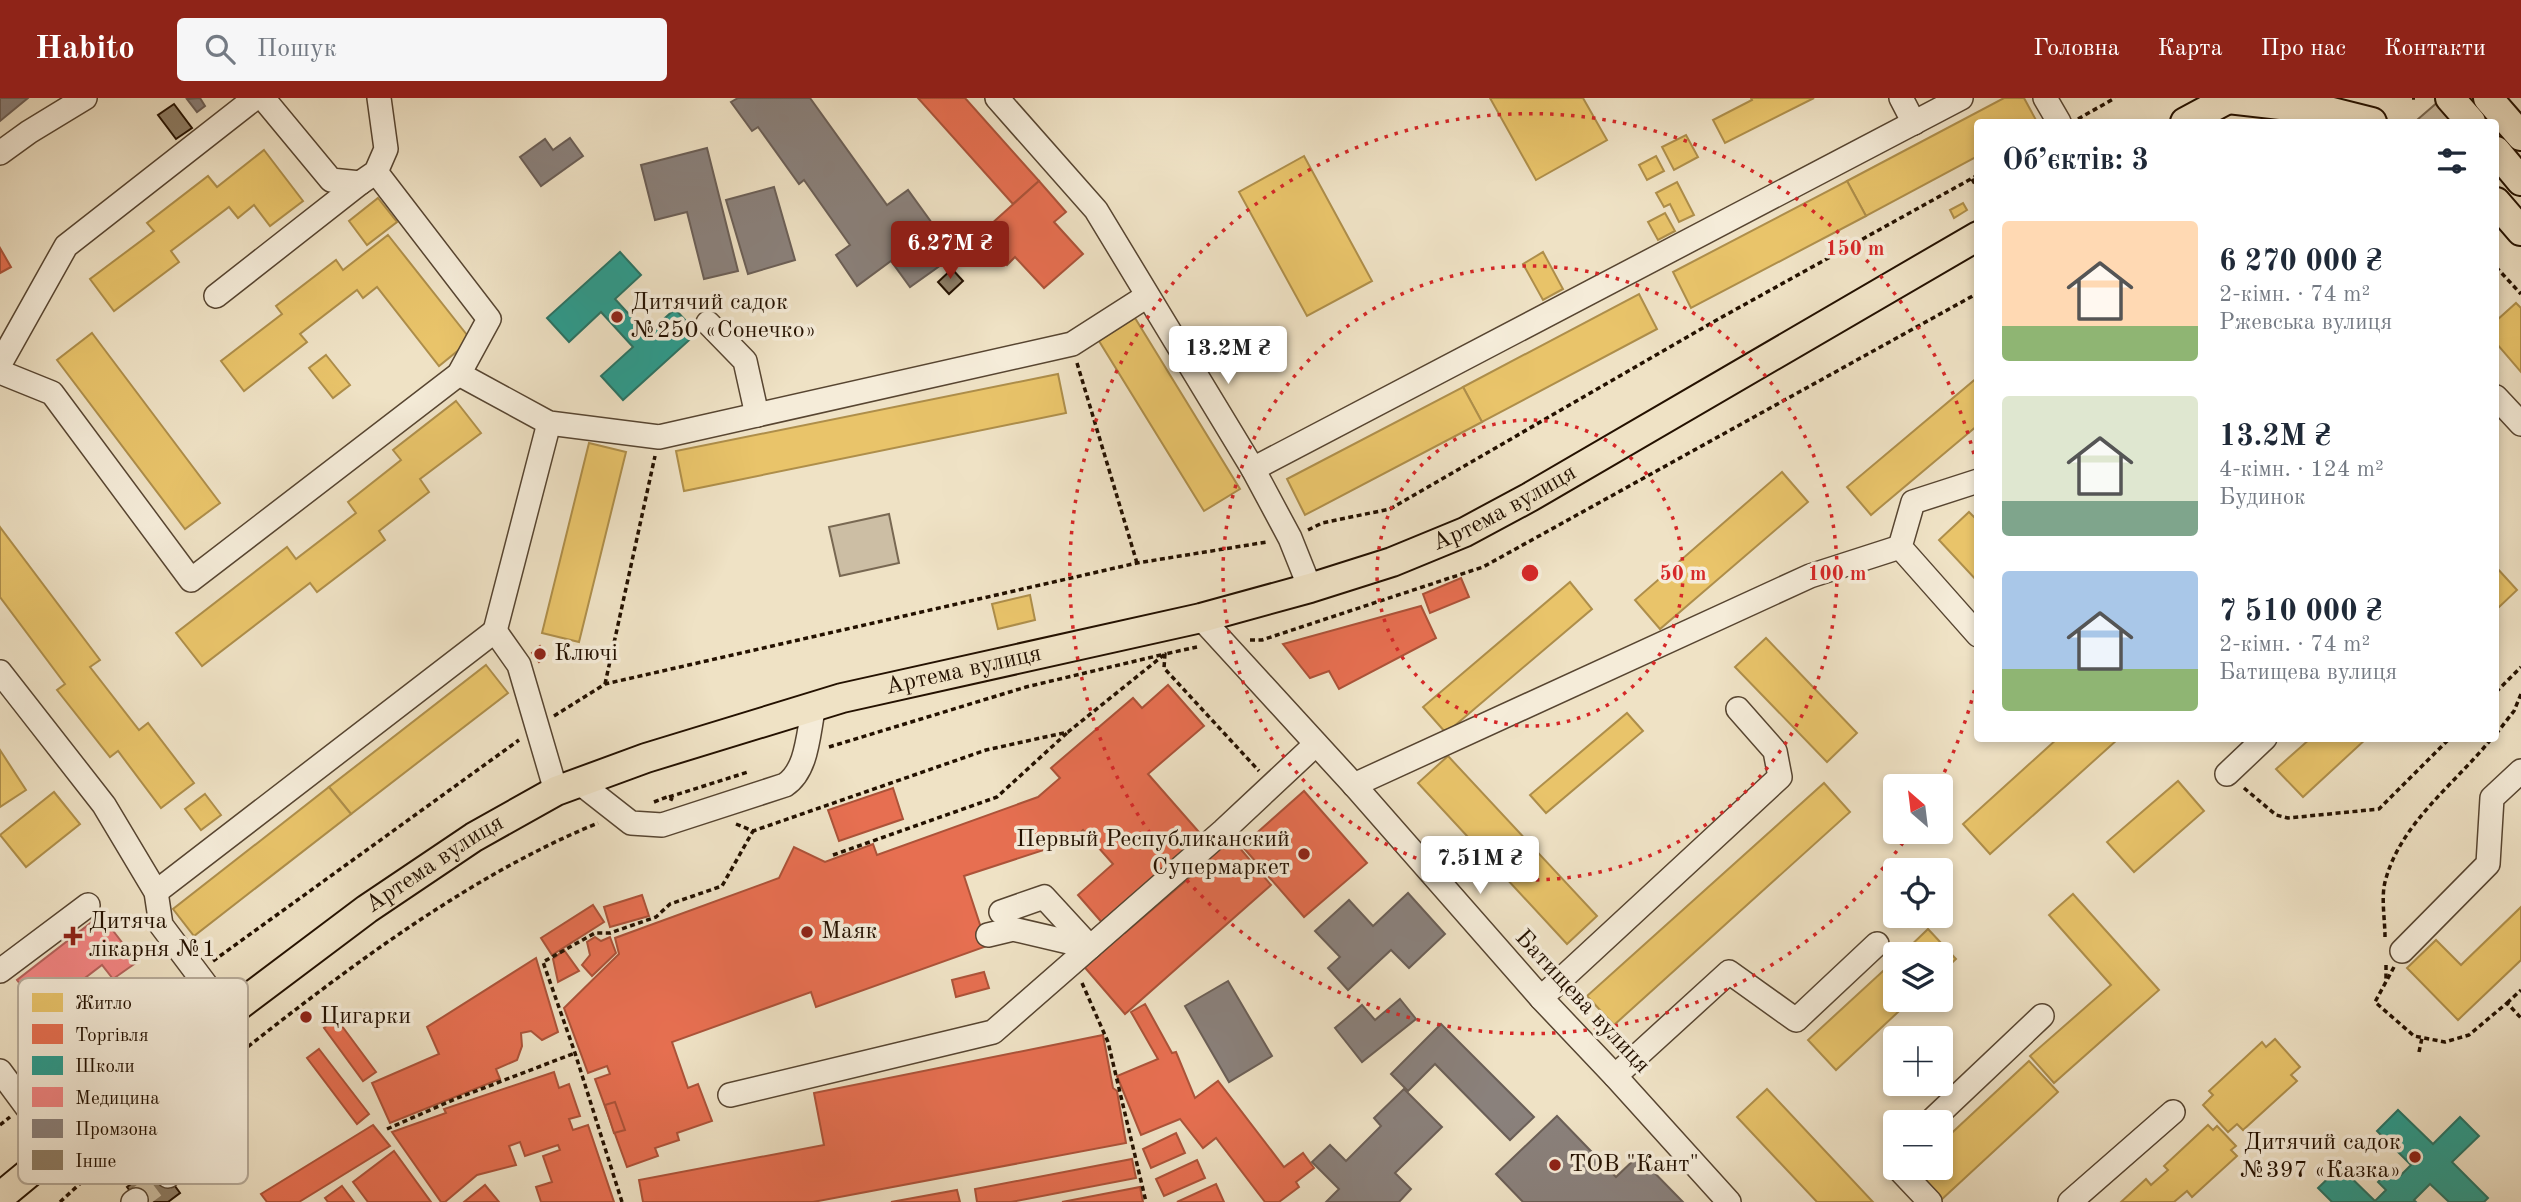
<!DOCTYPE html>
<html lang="uk">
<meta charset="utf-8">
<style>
:root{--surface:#fff;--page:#f6f6f7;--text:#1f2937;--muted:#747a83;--accent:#8f2418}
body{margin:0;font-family:"Old Standard TT",serif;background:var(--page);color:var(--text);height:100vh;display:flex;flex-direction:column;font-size:26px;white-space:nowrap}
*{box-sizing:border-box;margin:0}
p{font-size:23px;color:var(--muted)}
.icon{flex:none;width:38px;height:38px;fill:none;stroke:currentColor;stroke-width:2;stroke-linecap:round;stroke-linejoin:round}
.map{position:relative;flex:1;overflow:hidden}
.drawer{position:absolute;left:1974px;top:21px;width:525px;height:623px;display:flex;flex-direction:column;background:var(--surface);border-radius:7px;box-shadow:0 4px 10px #0003}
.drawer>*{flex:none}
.needle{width:46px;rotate:332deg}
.buttons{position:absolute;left:1883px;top:676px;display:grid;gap:14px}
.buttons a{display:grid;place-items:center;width:70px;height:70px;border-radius:7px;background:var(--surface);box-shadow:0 4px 10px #0003;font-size:35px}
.price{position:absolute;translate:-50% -60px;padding:0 16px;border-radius:7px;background:#fff;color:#222;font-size:23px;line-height:46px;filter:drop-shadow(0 2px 4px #0008)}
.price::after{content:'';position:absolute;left:50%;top:42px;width:21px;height:16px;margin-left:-10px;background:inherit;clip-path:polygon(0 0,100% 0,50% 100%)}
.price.current{background:var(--accent);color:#fff}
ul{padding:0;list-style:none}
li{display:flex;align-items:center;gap:21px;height:175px;padding:0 28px}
li span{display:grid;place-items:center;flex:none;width:196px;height:140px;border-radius:7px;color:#555}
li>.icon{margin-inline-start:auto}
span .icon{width:84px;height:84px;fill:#fffc;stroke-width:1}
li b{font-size:30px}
h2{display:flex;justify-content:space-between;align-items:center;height:84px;padding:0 28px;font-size:30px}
header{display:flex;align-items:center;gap:42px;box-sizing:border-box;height:98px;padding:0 35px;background:var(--accent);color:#fff}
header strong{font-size:33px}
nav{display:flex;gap:38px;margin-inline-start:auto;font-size:24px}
.search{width:490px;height:63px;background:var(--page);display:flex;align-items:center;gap:18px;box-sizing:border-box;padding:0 24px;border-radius:7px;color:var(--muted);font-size:26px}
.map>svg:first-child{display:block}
.green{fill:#ccbea4;stroke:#786852;stroke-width:2}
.homes{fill:#e9c46a;stroke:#ae8e4a;stroke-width:2}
.shops{fill:#e76f51;stroke:#ac5339;stroke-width:2}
.schools{fill:#2a9d8f;stroke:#287364;stroke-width:2}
.health{fill:#f28482;stroke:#b4625b;stroke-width:2}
.industry{fill:#8a817c;stroke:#6b5f57;stroke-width:2}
.building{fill:#8e7e66;stroke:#241100;stroke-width:2}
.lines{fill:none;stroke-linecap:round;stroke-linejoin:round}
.minor-tunnel{stroke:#d1c3a7;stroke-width:23;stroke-dasharray:23 11;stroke-linecap:butt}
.minor-casing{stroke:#574531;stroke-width:26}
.major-casing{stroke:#241100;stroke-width:32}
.path{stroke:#241100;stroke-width:3.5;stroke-dasharray:5 3.5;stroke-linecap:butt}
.minor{stroke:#f5ecd9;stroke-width:23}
.major{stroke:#efe2c5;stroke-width:28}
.ring{fill:none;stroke:#d62828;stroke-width:3.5;stroke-dasharray:3.5 7}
.poi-dot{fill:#8f2418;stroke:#f5ecd9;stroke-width:2.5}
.labels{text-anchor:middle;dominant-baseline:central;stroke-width:7;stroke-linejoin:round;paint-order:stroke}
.poi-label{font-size:24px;fill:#241100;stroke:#f5ecd9;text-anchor:start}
.street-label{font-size:24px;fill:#241100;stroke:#f5ecd9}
.key{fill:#f5ecd9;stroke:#b6aa98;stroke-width:2}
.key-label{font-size:19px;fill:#241100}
.centre{fill:#d62828;stroke:#f5ecd9;stroke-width:3.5}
.ring-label{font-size:21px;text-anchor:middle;font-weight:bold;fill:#d62828;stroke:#f5ecd9;stroke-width:7;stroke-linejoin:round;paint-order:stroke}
</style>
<header>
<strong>Habito</strong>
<div class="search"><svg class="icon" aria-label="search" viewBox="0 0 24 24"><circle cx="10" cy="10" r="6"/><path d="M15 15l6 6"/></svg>Пошук</div>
<nav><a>Головна</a><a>Карта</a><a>Про нас</a><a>Контакти</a></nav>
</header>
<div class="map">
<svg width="2521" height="1104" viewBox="0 0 2521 1104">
<rect width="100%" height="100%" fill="#efe2c5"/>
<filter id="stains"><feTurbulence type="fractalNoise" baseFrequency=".00286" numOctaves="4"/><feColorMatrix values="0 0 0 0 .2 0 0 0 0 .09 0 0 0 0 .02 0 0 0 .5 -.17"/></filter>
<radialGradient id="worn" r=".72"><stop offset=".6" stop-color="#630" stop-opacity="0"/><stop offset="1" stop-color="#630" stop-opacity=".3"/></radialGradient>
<g class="green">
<path d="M2439 3 2457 24H2421L2417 22Z"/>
<path d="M889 416 899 465 840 478 829 429Z"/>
</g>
<g class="homes">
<path d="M1490 0H1583L1607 42 1536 82Z"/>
<path d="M1751 0H1814L1725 45 1713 22 1752 2Z"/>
<path d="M2004 0H2024L2037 24H1978V58L1866 118 1847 83Z"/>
<path d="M1686 37 1698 59 1674 72 1662 49Z"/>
<path d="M264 52 303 103 270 128 254 107 238 120 229 109 171 153 179 164 114 213 90 181 154 133 147 125 208 78 217 89Z"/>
<path d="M1304 58 1372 183 1307 218 1239 94Z"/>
<path d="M1656 58 1664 73 1647 82 1639 67Z"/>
<path d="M1847 83 1866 118 1691 210 1673 174Z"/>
<path d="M1677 84 1694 117 1679 124 1670 106 1664 109 1656 95Z"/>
<path d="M378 100 397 124 367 147 349 123Z"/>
<path d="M1963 105 1967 112 1954 120 1950 112Z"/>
<path d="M1665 115 1675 133 1658 142 1648 124Z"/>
<path d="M388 137 471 242 439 268 377 189 363 200 357 192 300 236 307 244 244 293 221 263 282 216 276 208 336 162 343 172Z"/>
<path d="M1543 154 1563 191 1543 202 1523 166Z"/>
<path d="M1639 196 1657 231 1482 324 1463 289Z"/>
<path d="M2516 205 2521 210V274L2496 245V223Z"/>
<path d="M1135 220 1240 391 1204 413 1099 243Z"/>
<path d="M92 235 220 405 185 431 57 262Z"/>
<path d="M326 257 350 287 333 300 309 270Z"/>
<path d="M1058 276 1066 315 684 393 676 353Z"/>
<path d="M1978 279V327L1871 417 1847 389Z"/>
<path d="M1463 289 1482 324 1305 417 1287 381Z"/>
<path d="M456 303 481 335 420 381 429 394 379 433 385 442 317 494 310 485 202 568 176 535 287 449 296 461 356 415 348 404 401 362 393 352Z"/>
<path d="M589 345 626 354 579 544 542 535Z"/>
<path d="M1782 374 1808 404 1660 531 1635 502Z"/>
<path d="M1969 414 1978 423V484L1939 442Z"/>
<path d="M0 429 100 562 90 569 139 632 148 625 194 685 161 710 118 653 110 659 57 592 65 586 0 499Z"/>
<path d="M2496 469 2517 492 2496 512Z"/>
<path d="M1570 484 1592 511 1446 635 1423 609Z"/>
<path d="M1030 497 1035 522 998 531 992 506Z"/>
<path d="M1766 540 1857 635 1827 664 1735 569Z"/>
<path d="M486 567 508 595 351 716 329 689Z"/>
<path d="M1627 615 1643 633 1546 715 1530 697Z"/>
<path d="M2058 640 2117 642 1990 756 1963 726Z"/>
<path d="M2311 640H2367L2303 699 2276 671Z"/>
<path d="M0 652 26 692 0 709Z"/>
<path d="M1448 658 1597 818 1567 846 1418 685Z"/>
<path d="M2178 683 2204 713 2134 774 2107 744Z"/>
<path d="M1824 685 1850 714 1614 927 1587 898Z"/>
<path d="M329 689 351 716 194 838 173 811Z"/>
<path d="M54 694 80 726 26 769 0 737Z"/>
<path d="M205 696 221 717 201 732 185 711Z"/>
<path d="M2073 796 2159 892 2054 985 2030 958 2111 887 2049 817Z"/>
<path d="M2521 809V862L2458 922 2407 870 2436 842 2461 867Z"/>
<path d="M1928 831 1956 861 1941 875V856H1902Z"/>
<path d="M1895 862V901H1912L1836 972 1808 942Z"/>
<path d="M2275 941 2300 969 2291 977 2297 983 2243 1032 2237 1026 2228 1034 2203 1007 2213 997 2209 993 2262 944 2266 949Z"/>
<path d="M2029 963 2058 994 1940 1103 1911 1072 1914 1069H1941V1045Z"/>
<path d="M1767 991 1873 1104H1817L1737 1019Z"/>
<path d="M2208 1027 2213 1032 2217 1028 2236 1048 2231 1052 2237 1058 2192 1099 2187 1093 2174 1104H2121L2146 1081 2151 1087 2168 1072 2164 1068Z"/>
</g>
<g class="shops">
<path d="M918 0H965L1039 83 1013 106Z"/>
<path d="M1039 83 1066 114 1054 124 1083 156 1044 190 1015 159 1007 167 980 136Z"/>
<path d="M0 150 11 169 0 175Z"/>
<path d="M1461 480 1469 499 1430 515 1423 496Z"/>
<path d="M1421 508 1436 540 1339 591 1329 573 1310 580 1283 546Z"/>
<path d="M540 548 547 557 539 564 532 555Z"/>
<path d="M1168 587 1204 628 1148 676 1205 741 1105 828 1078 797 1113 766 1083 732 1071 743 964 778 987 848 816 909 811 894 672 944 688 990 698 986 712 1023 677 1035 679 1042 655 1050 658 1058 627 1069 595 981 610 976 607 968 588 975 564 910 619 856 615 840 779 780 794 749 825 764 873 746 877 757 1038 699 1060 680 1051 670 1133 600 1142 610Z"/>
<path d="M893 690 903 721 839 743 828 712Z"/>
<path d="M1304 693 1367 765 1304 819 1242 748Z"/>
<path d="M1228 736 1271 787 1125 916 1081 865 1121 831 1125 835 1209 763 1204 758Z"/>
<path d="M642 797 649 818 610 829 604 809Z"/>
<path d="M593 807 604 824 552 857 541 840Z"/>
<path d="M595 839 601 843 610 839 616 855 592 878 582 867 590 857 587 844Z"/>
<path d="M564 852 579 873 558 884 553 861Z"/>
<path d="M536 860 558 934 542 942 531 933 521 935 522 948 517 962 496 971 500 981 390 1025 372 985 439 956 427 929Z"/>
<path d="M984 874 989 890 956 899 952 882Z"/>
<path d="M1145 906 1172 955 1176 954 1195 1000 1218 983 1284 1069 1303 1055 1314 1070 1296 1084 1299 1089 1279 1104H1265L1216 1040 1203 1050 1180 1021 1141 1037 1117 978 1158 961 1131 914Z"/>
<path d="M306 913 312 921 305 925 299 917Z"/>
<path d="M336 920 376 974 363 983 324 930Z"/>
<path d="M1103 937 1113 990 1117 993 1126 1045 813 1104H643L639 1082 824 1047 814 995Z"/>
<path d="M319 951 369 1016 357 1026 307 960Z"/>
<path d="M554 974 559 990 569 986 580 1018 569 1021 573 1032 588 1027 614 1104H541L536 1089 552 1084 543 1058 560 1052 558 1047 525 1058 520 1044 509 1048 516 1067 477 1077 445 1104H441L392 1034 446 1015 444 1011Z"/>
<path d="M615 1004 625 1032 614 1035 605 1007Z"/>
<path d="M373 1027 390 1048 299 1104H267L261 1096Z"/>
<path d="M1176 1035 1185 1055 1151 1070 1143 1051Z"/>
<path d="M394 1053 431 1104H368L353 1084Z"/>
<path d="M1132 1061 1136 1080 1011 1104H977L975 1091Z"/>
<path d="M1197 1062 1205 1080 1164 1098 1156 1081Z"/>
<path d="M1216 1086 1224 1104H1177Z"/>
<path d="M485 1087 499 1104H464Z"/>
<path d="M342 1088 354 1104H328L325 1100Z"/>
<path d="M1140 1089 1143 1104H1062Z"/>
<path d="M957 1092 960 1104H891Z"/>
</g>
<g class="schools">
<path d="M620 154 641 177 615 201 647 236 675 211 697 235 623 302 601 278 633 249 601 214 569 244 547 220Z"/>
<path d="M2398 1012 2433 1046 2460 1019 2479 1038 2452 1064 2488 1100 2484 1104H2449L2430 1086 2414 1102 2416 1104H2332L2318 1090 2340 1069 2375 1103 2386 1092 2378 1084 2393 1069 2401 1077 2411 1067 2377 1033Z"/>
</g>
<path class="health" d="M101 817 137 864 113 881 102 867 68 893 79 908 52 928 17 882Z"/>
<g class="industry">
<path d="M0 0H28L0 23Z"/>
<path d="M200 0 205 8 197 14 187 1Z"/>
<path d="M738 0H810L887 107 908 92 955 157 910 189 891 163 857 188 836 157 850 147 804 82 799 86 758 29 752 33 731 4Z"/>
<path d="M570 40 583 58 541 88 520 59 545 41 553 52Z"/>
<path d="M707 50 738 173 704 181 687 114 655 122 641 67Z"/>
<path d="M774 89 795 162 748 176 726 102Z"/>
<path d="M1408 795 1445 836 1409 870 1391 852 1348 892 1328 870 1340 859 1315 833 1349 802 1373 828Z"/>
<path d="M1228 883 1272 958 1229 984 1185 908Z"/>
<path d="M1400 901 1416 921 1362 964 1335 930 1362 907 1375 922Z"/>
<path d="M1441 926 1534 1019 1510 1042 1435 966 1408 993 1391 976Z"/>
<path d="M1404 991 1442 1029 1395 1075 1411 1091 1399 1104H1326L1339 1091 1312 1064 1330 1047 1346 1063 1381 1028 1374 1020Z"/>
<path d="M1557 1018 1616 1079 1638 1058 1683 1104H1523L1496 1076Z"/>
</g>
<g class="building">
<path d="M174 6 192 30 176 41 158 17Z"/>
<path d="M952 171 963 183 949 196 938 184Z"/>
<path d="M159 1066 180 1095 168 1104H138L127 1089Z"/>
</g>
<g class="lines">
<path class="minor-tunnel" d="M136 1102 168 1078"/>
<g class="minor-casing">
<g id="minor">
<path d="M263 0 331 82 360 85 376 74 386 51 379 0"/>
<path d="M997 0 1096 112 1253 371 1290 440 1310 490"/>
<path d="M1901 0 1914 25"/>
<path d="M2045 0 2059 24"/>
<path d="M0 55 29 34 85 0"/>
<path d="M216 198 360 85"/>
<path d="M708 225 745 263 757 317"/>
<path d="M0 266 66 148 255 0"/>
<path d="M0 274 52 295 191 482 459 276 489 221 376 74"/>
<path d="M459 276 549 325 659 339 1072 246 1147 198"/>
<path d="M2496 299 2521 326"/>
<path d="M1253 371 1961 0"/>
<path d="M1978 383 1913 404 1900 449 1978 537"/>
<path d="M1201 520 1354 687 1541 900 1615 978 1729 1104"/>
<path d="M495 533 549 325"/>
<path d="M0 574 104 707 156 794 161 827 227 915"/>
<path d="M2227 676 2265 640"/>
<path d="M580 685 631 725 662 727 785 687C808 672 808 634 814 608"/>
<path d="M1354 687 1810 478 1900 449"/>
<path d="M156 794 495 533 519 567 556 693"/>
<path d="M1001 814 1044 799 1090 849"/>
<path d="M988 837 1013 831 1090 849"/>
<path d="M2402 853 2488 766 2492 700 2521 673"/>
<path d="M0 873 88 807"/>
<path d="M1541 900 1780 679 1775 653 1738 611"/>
<path d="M161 966 176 1041V1064L168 1078"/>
<path d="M0 973 57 1050"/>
<path d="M1615 978 1729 874 1796 922 1877 846"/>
<path d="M730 997 993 934 1223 733 1316 646"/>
<path d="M1930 1024 2042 918"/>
<path d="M1897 1069 1930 1104"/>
<path d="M133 1104 136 1102"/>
<path d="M2070 1104 2173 1014"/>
</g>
</g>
<g class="major-casing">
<g id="major">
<path d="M2450 0 2471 24"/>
<path d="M2488 0 2521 38"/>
<path d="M2228 1 2324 12 2372 24"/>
<path d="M2185 24 2230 0"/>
<path d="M2496 53 2521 83"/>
<path d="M2496 104 2521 133"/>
<path id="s1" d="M0 1099 161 966 367 811 474 739 556 693 646 660 842 600 1201 520 1310 490 1392 464 1465 434 1530 399 1978 138"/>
</g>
</g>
<g class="path">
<path d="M2412 0H2415"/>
<path d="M2078 21 2115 0"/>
<path d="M1972 81 1978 91"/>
<path d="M2496 169 2521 196"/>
<path d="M1077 265 1137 465"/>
<path d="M1308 432 1322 425 1390 411 1713 224 1978 77"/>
<path d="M1250 542H1262L1483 469 1978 195"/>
<path d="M605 586 655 358"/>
<path d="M2496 594 2521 569"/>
<path d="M554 618 605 586 1137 465 1267 444"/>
<path d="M2496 636 2514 613 2521 596"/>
<path d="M829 649 1026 589 1165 556 1164 570 1259 673"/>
<path d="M2244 690 2276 717 2288 720 2379 711 2450 640"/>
<path d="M669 699 748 674"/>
<path d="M654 704 667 699 673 702"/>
<path d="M736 726 753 733 986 652 1068 634 1165 556 1197 549"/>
<path d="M833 757 997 699 1067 635"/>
<path d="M2385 839C2385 822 2381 800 2385 784 2400 725 2455 686 2492 640"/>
<path d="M213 863 519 642"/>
<path d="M2386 867V883"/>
<path d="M2394 869 2375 904 2414 938 2445 944 2469 937 2507 905 2521 920"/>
<path d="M1082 885 1108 944 1146 1104"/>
<path d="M2507 905 2521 892"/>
<path d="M2419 954 2422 940"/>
<path d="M52 986 71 1010"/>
<path d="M41 995 181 886"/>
<path d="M188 996C312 898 451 785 598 725"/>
<path d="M0 1027 10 1019"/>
<path d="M387 1031 455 1001 575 955"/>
<path d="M99 1047 109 1059"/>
<path d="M60 1104 109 1059 152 1025"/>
<path d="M622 1104 575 955 543 864 595 835H610L656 819 670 806 722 788 753 733"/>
</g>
<use href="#minor" class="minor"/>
<use href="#major" class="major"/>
</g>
<g class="ring">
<circle cx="1530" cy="475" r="153"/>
<circle cx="1530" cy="475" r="307"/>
<path d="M1977 582A460 460 0 0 1 1938 687M1909 736A460 460 0 1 1 1977 368"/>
</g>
<g class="poi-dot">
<circle cx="617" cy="219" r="7"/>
<circle cx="540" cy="556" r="7"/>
<circle cx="1304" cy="756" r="7"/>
<circle cx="807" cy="834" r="7"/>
<path d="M69.5 827.5h7v7h7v7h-7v7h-7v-7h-7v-7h7z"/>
<circle cx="306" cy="919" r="7"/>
<circle cx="2415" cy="1059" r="7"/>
<circle cx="1555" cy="1067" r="7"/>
</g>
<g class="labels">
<g class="poi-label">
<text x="631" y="205">Дитячий садок<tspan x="631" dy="28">№250 «Сонечко»</tspan></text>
<text x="554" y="556">Ключі</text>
<text x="1290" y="742" text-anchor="end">Первый Республиканский<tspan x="1290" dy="28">Супермаркет</tspan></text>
<text x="89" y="824">Дитяча<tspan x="89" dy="28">лікарня №1</tspan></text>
<text x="821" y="834">Маяк</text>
<text x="320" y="919">Цигарки</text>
<text x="2401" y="1045" text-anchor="end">Дитячий садок<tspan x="2401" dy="28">№397 «Казка»</tspan></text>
<text x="1569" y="1067">ТОВ "Кант"</text>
</g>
<g class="street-label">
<text stroke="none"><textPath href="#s1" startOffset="1682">Артема вулиця</textPath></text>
<text stroke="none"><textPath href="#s1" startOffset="1115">Артема вулиця</textPath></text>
<text stroke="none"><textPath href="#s1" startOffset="548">Артема вулиця</textPath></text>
<text transform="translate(1582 904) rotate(47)">Батищева вулиця</text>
</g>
</g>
<rect x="18" y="880" width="230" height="206" rx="10" class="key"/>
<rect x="32" y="895" width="31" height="19" fill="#e9c46a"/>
<rect x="32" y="926" width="31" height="20" fill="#e76f51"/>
<rect x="32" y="958" width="31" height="19" fill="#2a9d8f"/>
<rect x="32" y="989" width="31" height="20" fill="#f28482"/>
<rect x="32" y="1021" width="31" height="19" fill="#8a817c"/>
<rect x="32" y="1052" width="31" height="20" fill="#8e7e66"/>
<g class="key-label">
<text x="75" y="911">Житло</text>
<text x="75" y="943">Торгівля</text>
<text x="75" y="974">Школи</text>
<text x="75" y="1006">Медицина</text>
<text x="75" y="1037">Промзона</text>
<text x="75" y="1069">Інше</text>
</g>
<circle cx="1530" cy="475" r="10" class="centre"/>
<g class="ring-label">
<text x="1855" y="157">150 m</text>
<text x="1683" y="482">50 m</text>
<text x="1837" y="482">100 m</text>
</g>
<rect width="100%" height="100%" filter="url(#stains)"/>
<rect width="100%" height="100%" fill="url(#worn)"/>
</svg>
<div class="buttons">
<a><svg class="needle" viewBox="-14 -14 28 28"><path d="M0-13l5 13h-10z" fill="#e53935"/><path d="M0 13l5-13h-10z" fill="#747a83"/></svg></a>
<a><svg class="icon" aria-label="locate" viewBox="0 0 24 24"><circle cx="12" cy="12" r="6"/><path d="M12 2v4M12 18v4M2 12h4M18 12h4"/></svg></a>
<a><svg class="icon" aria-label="layers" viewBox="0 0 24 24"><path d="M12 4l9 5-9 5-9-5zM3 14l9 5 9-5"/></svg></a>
<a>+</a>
<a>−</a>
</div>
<b class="price current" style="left:950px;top:183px">6.27M ₴</b>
<b class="price" style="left:1228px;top:288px">13.2M ₴</b>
<b class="price" style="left:1480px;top:798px">7.51M ₴</b>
<section class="drawer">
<h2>Об’єктів: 3<svg class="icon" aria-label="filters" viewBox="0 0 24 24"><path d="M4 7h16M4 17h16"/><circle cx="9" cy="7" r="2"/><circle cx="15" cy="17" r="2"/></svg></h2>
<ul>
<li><span style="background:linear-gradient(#ffd9b3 75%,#8fb573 0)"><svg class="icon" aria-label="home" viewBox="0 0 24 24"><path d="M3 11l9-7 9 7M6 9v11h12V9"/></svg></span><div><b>6 270 000 ₴</b><p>2-кімн. · 74 m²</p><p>Ржевська вулиця</p></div></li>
<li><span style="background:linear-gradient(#dfe7d0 75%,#7fa58c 0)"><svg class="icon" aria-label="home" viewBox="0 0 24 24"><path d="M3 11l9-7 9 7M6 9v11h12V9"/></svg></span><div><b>13.2M ₴</b><p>4-кімн. · 124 m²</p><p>Будинок</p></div></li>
<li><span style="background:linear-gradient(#a9c7e8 70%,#8fb573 0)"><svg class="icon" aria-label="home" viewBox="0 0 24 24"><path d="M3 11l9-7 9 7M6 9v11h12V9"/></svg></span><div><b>7 510 000 ₴</b><p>2-кімн. · 74 m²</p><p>Батищева вулиця</p></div></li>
</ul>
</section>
</div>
